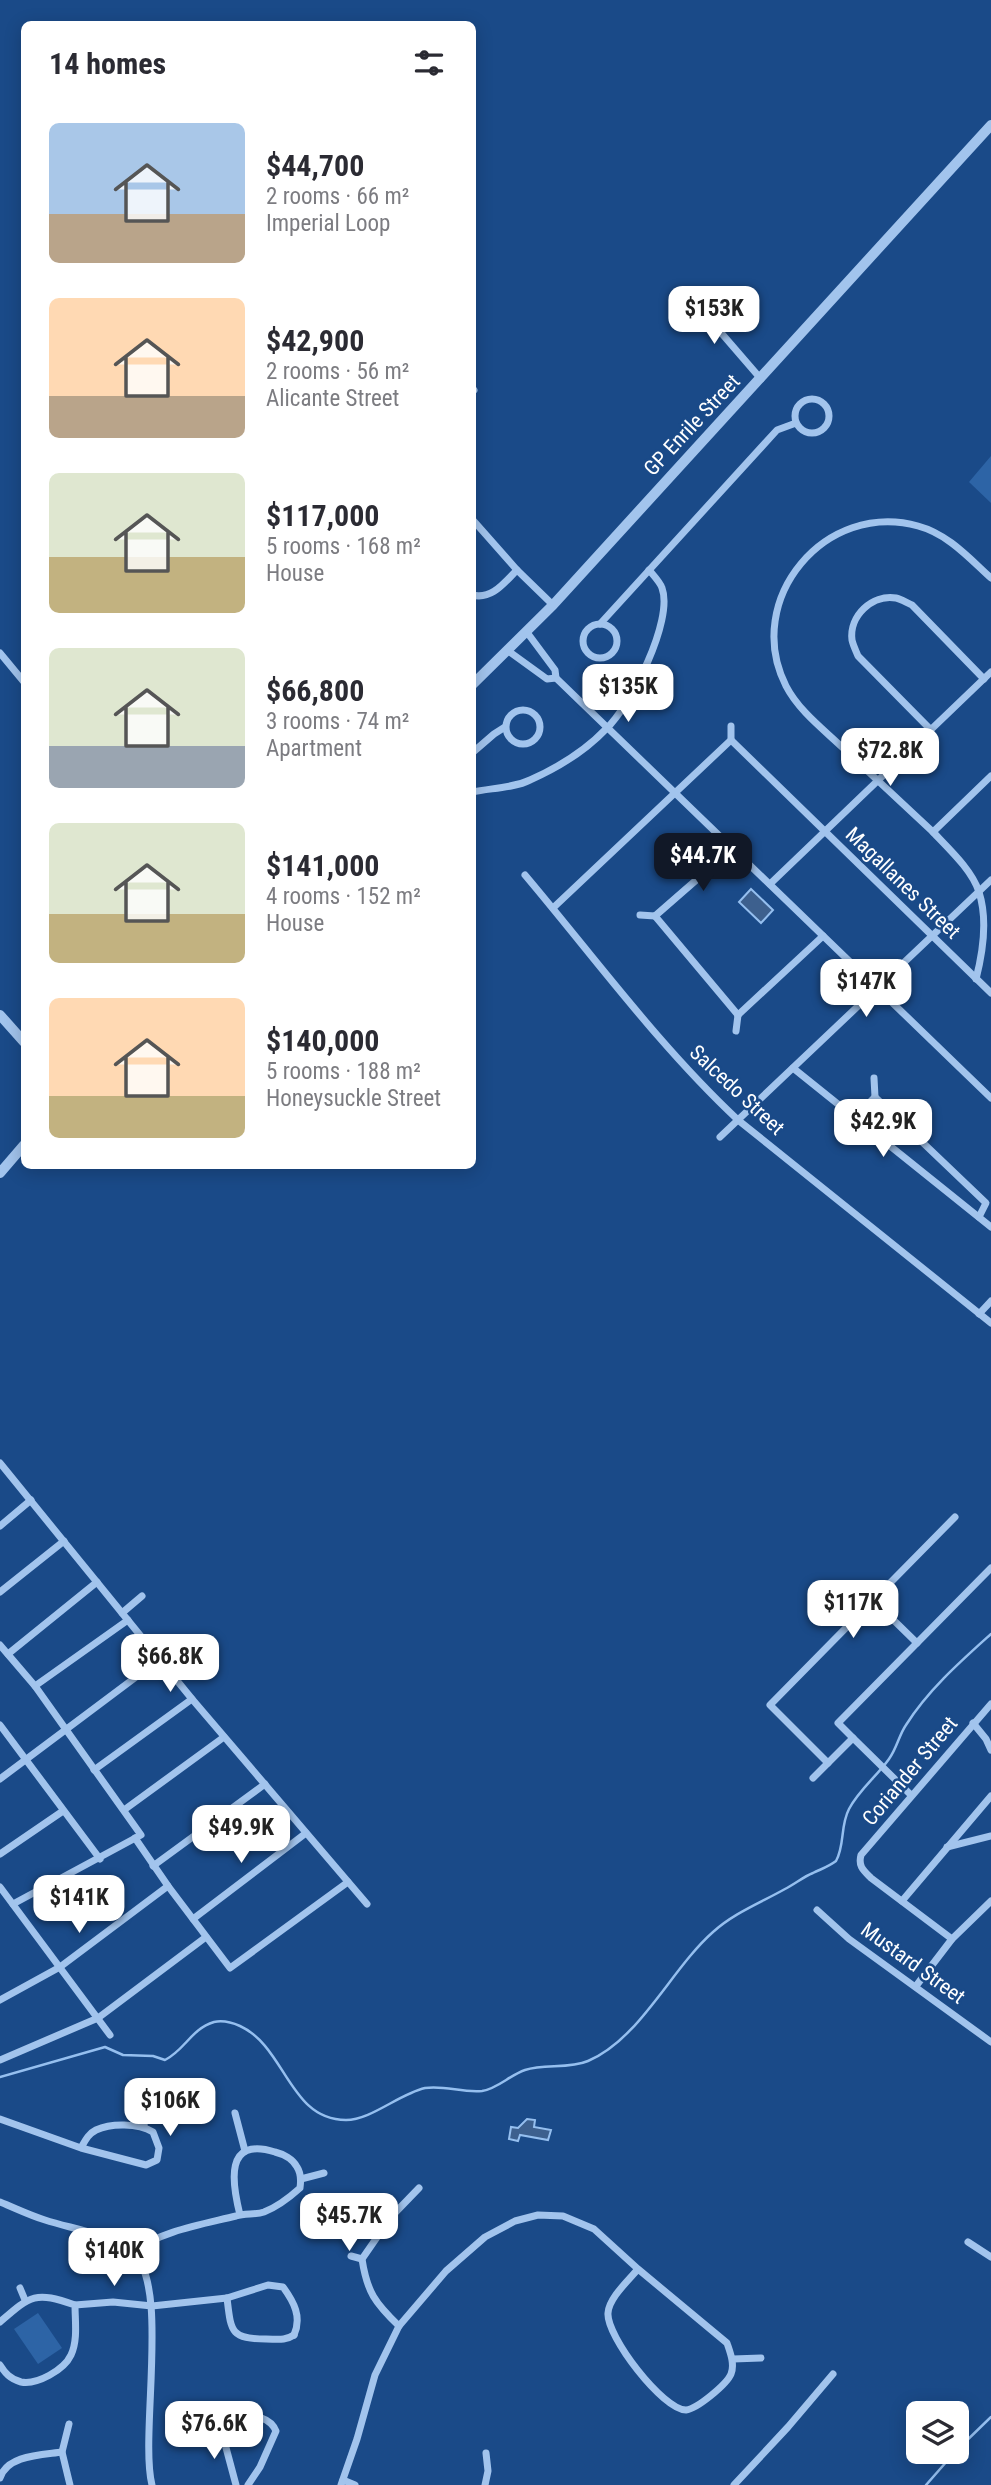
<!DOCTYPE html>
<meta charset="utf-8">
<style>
:root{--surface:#fff;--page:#f2f2f3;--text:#2b2b33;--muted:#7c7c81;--accent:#111827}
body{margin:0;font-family:"Roboto Condensed",sans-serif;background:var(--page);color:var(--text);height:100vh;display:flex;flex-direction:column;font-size:26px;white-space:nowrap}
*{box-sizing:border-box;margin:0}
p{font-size:23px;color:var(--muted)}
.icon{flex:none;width:38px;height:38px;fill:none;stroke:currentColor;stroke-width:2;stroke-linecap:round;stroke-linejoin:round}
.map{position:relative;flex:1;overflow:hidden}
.side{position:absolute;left:21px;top:21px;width:455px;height:1148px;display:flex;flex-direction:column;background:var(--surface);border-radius:10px;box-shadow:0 4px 18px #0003}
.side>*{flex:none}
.tools{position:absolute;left:906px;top:2401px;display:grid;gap:14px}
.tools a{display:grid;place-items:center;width:63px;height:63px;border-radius:10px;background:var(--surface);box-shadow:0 4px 18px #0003;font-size:35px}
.price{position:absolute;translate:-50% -60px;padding:0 16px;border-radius:14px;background:#fff;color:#222;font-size:23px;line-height:46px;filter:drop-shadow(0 2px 4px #0008)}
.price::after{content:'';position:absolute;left:50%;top:42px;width:21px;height:16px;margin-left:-10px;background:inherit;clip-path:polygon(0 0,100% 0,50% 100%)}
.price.selected{background:var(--accent);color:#fff}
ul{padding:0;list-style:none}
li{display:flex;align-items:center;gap:21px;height:175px;padding:0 28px}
li span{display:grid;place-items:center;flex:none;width:196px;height:140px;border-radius:10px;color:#555}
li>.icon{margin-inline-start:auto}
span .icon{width:84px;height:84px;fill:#fffc;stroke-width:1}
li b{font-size:30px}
h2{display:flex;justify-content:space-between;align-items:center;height:84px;padding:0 28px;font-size:30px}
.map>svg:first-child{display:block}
.green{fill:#2d64a6}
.water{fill:#3d608e;stroke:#95bfef;stroke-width:2}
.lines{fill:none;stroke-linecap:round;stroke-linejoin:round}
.stream{stroke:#95bfef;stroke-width:2.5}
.minor{stroke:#a2c4ed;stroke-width:7}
.tertiary{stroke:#a2c4ed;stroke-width:10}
.labels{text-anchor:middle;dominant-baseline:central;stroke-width:5;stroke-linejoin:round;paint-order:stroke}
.street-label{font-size:21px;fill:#fff;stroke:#1a4a88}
</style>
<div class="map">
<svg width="991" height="2485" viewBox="0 0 991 2485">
<rect width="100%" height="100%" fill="#1a4a88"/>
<g class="green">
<path d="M991 456V503L969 482Z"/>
<path d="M38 2313 62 2348 38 2364 14 2329Z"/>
</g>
<g class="water">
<path d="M751 889 773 910 761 923 739 902Z"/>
<path d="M527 2119 535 2120 534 2127 551 2130 548 2140 520 2135 518 2141 509 2139 511 2127 518 2128Z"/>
</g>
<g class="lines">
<g class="stream">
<path d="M0 2077 105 2047 123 2055 153 2056 165 2060C185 2050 191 2029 214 2022 223 2020 231 2022 240 2026 286 2047 289 2120 346 2120 371 2120 399 2094 425 2088 445 2085 462 2093 482 2091 497 2089 510 2075 525 2070 545 2064 569 2069 588 2061 640 2039 671 1969 713 1932 734 1913 760 1903 785 1889 795 1884 803 1877 813 1873 821 1869 828 1867 836 1861 845 1845 840 1826 849 1809 859 1790 877 1776 889 1759 897 1748 899 1735 906 1725 928 1690 961 1661 991 1634"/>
<path d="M957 2450 991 2417"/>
<path d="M926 2485 955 2452"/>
</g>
<g class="minor">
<path d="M684 297 704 313 761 379"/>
<path d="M472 391 474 390"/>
<circle cx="812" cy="416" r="17"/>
<path d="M472 519 517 570 553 605"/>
<path d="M472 595C492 600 504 583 517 570"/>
<circle cx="600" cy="641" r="17"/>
<path d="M600 624 777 430 796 423"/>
<path d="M526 631 555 670 556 678 991 1098"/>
<path d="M507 650 547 679 556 678"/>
<path d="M0 653 24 682"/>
<circle cx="523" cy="727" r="17"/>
<path d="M931 730 858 656C856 651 853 645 852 640 849 616 872 594 896 598 901 599 907 603 912 605L984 679"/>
<path d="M731 740 991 993"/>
<path d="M472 753 494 734 505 727"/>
<path d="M472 792C491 788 514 788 530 780 557 768 586 750 606 729 630 707 674 620 662 588 660 582 653 575 649 570"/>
<path d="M933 832 991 776"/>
<path d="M525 875C595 958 659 1046 738 1120L991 1323"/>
<path d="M770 884 991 672"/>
<path d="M553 908 731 740V726"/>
<path d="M640 915 655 916"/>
<path d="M655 916 738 1015"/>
<path d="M655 916 733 848"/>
<path d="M976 979C983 952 988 920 979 892 972 870 949 849 933 832 903 804 873 776 843 748 823 729 799 711 786 686 742 599 826 500 918 526 948 534 969 558 991 578"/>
<path d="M738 1015 823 936"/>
<path d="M736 1031 738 1015"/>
<path d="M793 1068 991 1227"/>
<path d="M874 1078 875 1097"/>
<path d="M854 1118 875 1097 986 1203 979 1217"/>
<path d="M720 1137 991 880"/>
<path d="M979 1314 991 1301"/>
<path d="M0 1463 192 1699 367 1904"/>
<path d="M0 1526 31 1500"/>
<path d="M0 1592 64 1541"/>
<path d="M873 1600 917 1643"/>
<path d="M122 1613 142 1596"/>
<path d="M0 1645 35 1686 141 1835 13 1904"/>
<path d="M8 1654 97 1582"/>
<path d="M35 1686 128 1620"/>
<path d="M973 1723 986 1739 991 1750"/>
<path d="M0 1725 100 1859"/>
<path d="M853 1738 838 1723 991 1568"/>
<path d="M828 1763 770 1705 955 1517"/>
<path d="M94 1770 192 1699"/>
<path d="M813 1778 853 1738 911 1795"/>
<path d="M0 1779 160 1659"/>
<path d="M124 1810 224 1737"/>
<path d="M135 1838 168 1886 230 1968 348 1882"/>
<path d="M947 1847 991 1836"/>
<path d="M0 1854 63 1811"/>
<path d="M153 1866 265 1784"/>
<path d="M0 1887 110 2035"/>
<path d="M902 1901 991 1796"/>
<path d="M817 1910 849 1939 991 2042"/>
<path d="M193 1919 306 1833"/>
<path d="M952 1939 871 1878C863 1870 858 1866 861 1855L991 1704"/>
<path d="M916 1986 952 1939 991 1901"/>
<path d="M0 2000 60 1967 168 1886"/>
<path d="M0 2060 98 2018 206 1937"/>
<path d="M235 2113 245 2151"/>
<path d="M0 2119 81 2148 146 2165 157 2160 159 2148 153 2132C138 2123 111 2123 96 2130 88 2134 85 2141 81 2148"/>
<path d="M144 2127 145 2111"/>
<path d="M301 2179 324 2173"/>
<path d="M0 2202C15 2208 29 2215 45 2220 73 2229 105 2233 130 2250 172 2279 139 2433 152 2485"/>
<path d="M968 2242 991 2257"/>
<path d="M133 2252C160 2231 204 2224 236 2216 245 2213 255 2215 264 2212 277 2207 290 2197 300 2188 301 2181 301 2173 297 2167 293 2159 283 2154 275 2152 224 2136 232 2183 240 2215"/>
<path d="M351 2256 362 2259"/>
<path d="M20 2288 25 2300"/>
<path d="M227 2298C231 2331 230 2339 266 2339 277 2339 285 2341 294 2335"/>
<path d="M75 2305 113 2302 152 2306 227 2298 268 2285 283 2287C294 2302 302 2317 294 2335"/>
<path d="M0 2322C31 2295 35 2291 75 2305 75 2321 78 2340 71 2355 64 2370 37 2385 21 2382 10 2379 5 2373 0 2365"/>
<path d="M399 2326C375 2303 367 2292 362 2259L391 2217 419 2188"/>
<path d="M733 2359 761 2358"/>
<path d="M69 2424 62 2452 70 2485"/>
<path d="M0 2478C7 2455 42 2455 62 2452"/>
<path d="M343 2480 355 2485"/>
<path d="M236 2485 221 2429 225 2419 232 2414C248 2416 269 2414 276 2431L260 2467 248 2485"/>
<path d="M341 2485 357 2439 375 2375 399 2326 446 2271 485 2237 515 2221 538 2215 563 2216 594 2229 638 2269 727 2343C730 2352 735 2364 731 2374 727 2384 697 2409 686 2410 663 2410 606 2336 608 2313 609 2298 628 2281 638 2269"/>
<path d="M485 2485 488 2471 486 2453"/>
<path d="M734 2485 788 2427 833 2374"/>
</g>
<g class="tertiary">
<path d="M472 685 553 605 991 125"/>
<path d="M0 1015 24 1042"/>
<path d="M0 1173 24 1145"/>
</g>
</g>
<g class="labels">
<g class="street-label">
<text transform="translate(692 425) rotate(-47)">GP Enrile Street</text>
<text transform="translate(903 883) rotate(44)">Magallanes Street</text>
<text transform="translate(737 1090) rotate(43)">Salcedo Street</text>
<text transform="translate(910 1771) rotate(-50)">Coriander Street</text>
<text transform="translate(913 1963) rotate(36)">Mustard Street</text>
</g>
</g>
</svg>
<div class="tools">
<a><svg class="icon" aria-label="layers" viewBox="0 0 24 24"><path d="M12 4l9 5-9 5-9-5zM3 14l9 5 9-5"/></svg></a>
</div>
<b class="price" style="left:714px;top:346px">$153K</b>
<b class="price" style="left:628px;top:724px">$135K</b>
<b class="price" style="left:890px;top:788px">$72.8K</b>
<b class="price selected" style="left:703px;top:893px">$44.7K</b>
<b class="price" style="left:866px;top:1019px">$147K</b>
<b class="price" style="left:883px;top:1159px">$42.9K</b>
<b class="price" style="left:853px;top:1640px">$117K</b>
<b class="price" style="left:170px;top:1694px">$66.8K</b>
<b class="price" style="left:241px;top:1865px">$49.9K</b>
<b class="price" style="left:79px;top:1935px">$141K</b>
<b class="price" style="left:170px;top:2138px">$106K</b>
<b class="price" style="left:349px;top:2253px">$45.7K</b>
<b class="price" style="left:114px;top:2288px">$140K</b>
<b class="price" style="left:214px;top:2461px">$76.6K</b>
<section class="side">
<h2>14 homes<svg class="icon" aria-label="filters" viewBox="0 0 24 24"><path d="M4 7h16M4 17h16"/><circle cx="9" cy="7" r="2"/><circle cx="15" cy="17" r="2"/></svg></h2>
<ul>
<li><span style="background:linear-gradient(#a9c7e8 65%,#b9a48a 0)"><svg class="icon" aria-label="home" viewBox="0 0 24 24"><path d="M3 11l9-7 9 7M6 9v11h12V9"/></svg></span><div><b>$44,700</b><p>2 rooms · 66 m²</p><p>Imperial Loop</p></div></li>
<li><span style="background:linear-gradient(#ffd9b3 70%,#b9a48a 0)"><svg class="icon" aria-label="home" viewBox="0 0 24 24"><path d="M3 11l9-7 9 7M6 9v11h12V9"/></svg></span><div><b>$42,900</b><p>2 rooms · 56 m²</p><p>Alicante Street</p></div></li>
<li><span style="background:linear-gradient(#dfe7d0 60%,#c2b280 0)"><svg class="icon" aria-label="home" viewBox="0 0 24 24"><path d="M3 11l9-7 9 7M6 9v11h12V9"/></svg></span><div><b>$117,000</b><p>5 rooms · 168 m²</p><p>House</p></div></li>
<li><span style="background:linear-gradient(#dfe7d0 70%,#9aa5b1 0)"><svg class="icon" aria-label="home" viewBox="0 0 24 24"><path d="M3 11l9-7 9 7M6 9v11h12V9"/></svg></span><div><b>$66,800</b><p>3 rooms · 74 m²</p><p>Apartment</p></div></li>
<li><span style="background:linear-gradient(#dfe7d0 65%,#c2b280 0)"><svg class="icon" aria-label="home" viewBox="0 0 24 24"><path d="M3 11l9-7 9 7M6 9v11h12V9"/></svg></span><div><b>$141,000</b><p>4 rooms · 152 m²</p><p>House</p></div></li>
<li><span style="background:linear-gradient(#ffd9b3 70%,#c2b280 0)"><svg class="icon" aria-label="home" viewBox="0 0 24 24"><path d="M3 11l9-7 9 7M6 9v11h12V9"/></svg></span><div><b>$140,000</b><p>5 rooms · 188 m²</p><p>Honeysuckle Street</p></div></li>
</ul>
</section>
</div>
